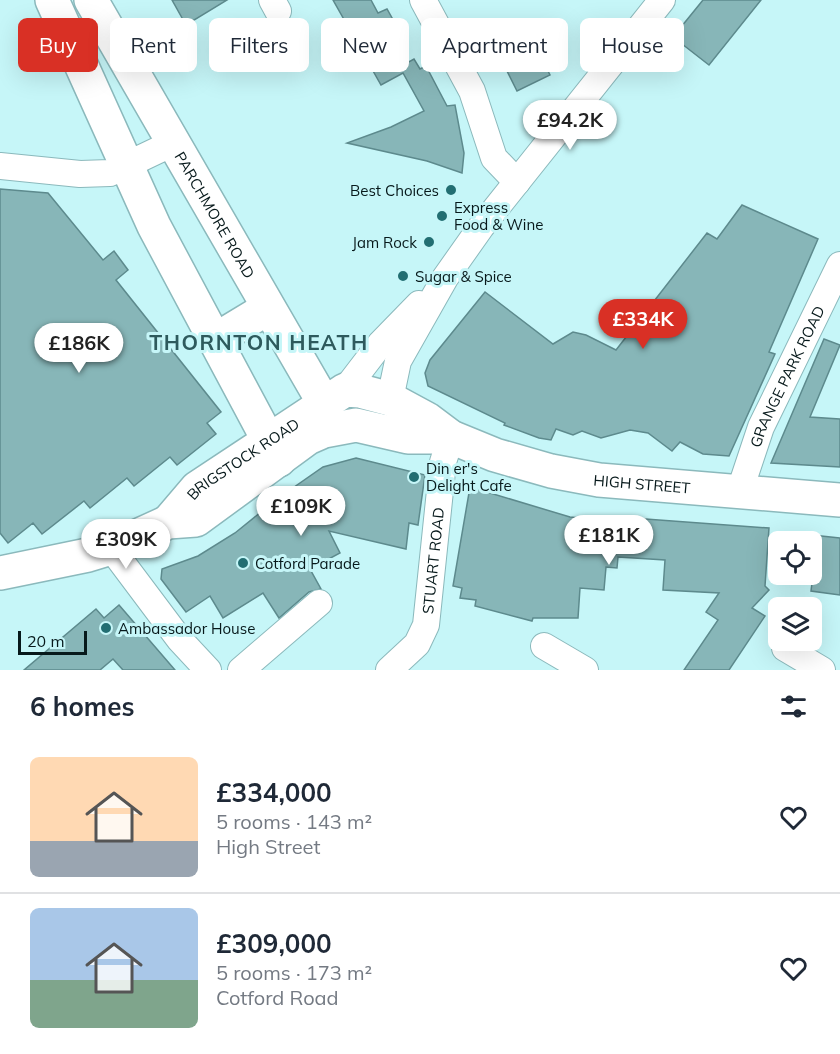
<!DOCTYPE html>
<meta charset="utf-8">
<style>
:root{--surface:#fff;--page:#f6f6f7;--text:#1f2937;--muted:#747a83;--line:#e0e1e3;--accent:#d93025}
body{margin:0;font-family:Mulish,sans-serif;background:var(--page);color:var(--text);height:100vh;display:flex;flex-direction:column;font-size:22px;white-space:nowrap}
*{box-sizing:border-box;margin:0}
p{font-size:20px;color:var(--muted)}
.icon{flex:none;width:33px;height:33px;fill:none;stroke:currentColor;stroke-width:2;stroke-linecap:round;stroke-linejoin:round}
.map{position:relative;height:670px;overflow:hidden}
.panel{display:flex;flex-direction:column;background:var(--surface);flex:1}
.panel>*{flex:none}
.banner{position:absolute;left:18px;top:18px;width:804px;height:54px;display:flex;gap:12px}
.controls{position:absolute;left:768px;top:531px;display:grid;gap:12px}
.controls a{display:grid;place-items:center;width:54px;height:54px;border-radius:9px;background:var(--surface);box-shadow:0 6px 24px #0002;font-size:30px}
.scale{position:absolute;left:18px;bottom:15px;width:69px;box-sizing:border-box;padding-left:6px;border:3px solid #07191b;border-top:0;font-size:16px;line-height:21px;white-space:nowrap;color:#07191b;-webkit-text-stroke:4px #c6f6f8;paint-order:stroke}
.price{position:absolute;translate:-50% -51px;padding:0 14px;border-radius:21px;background:#fff;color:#222;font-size:20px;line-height:39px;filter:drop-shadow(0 2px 3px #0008)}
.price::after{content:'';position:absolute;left:50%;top:36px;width:18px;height:14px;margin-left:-9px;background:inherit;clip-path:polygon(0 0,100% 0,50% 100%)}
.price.selected{background:var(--accent);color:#fff}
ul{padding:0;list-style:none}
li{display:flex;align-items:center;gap:18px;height:150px;padding:0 30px}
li+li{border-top:2px solid var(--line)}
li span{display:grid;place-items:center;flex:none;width:168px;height:120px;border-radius:9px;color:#555}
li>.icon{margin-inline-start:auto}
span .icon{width:72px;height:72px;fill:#fffc;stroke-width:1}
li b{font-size:26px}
h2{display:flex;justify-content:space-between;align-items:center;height:72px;padding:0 30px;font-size:26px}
.chip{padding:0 21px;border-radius:9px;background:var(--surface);box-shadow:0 6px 24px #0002;font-size:21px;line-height:54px}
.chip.selected{background:var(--accent);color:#fff}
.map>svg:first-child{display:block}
.building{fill:#87b6b8;stroke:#5d8a8d;stroke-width:1.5}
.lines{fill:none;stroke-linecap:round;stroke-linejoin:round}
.minor-casing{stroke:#8bb9bc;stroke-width:28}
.major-casing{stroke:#8bb9bc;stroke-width:36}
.minor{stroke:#fff;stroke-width:26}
.major{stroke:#fff;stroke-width:33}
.poi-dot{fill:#226e72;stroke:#c6f6f8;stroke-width:2}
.labels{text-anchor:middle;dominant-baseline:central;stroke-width:6;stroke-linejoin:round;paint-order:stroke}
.poi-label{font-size:15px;fill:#07191b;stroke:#c6f6f8;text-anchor:start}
.street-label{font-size:15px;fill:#07191b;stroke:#c6f6f8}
.district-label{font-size:21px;font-weight:bold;letter-spacing:1.5px;fill:#2e5a5d;stroke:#c6f6f8}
</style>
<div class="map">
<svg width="840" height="670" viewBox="0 0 840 670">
<rect width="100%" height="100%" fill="#c6f6f8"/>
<g class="building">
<path d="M172 0H227L186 25Z"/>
<path d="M333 0H371L378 13 387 9 396 25 388 30 407 63 414 59 420 69 426 66 447 106 455 105 464 153 462 173 427 161 347 143 391 127 424 111 403 73 381 85Z"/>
<path d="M703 0H761L709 65 673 37Z"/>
<path d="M533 41 550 75 517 91 500 57Z"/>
<path d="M0 189 48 193 103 260 114 251 128 270 116 280 221 412 207 423 216 434 177 465 170 457 134 486 127 478 90 508 84 501 42 534 33 523 8 543 0 533Z"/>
<path d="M742 205 818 239 769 352 775 354 729 456 703 454 680 442 672 451 648 433 630 430 601 438 582 431 573 435 556 429 551 440 539 438 504 425 505 423 428 386 425 373 430 360 485 292 553 344 573 332 586 335 616 350 707 233 717 239Z"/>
<path d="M824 339 840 345 810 417 840 419V467L771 463Z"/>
<path d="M356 458 425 475 418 525 409 523 406 549 329 531 340 553 310 569 321 589 309 592 279 618 263 593 223 618 210 596 186 612 161 579 162 569 198 556 235 533 277 499 323 467Z"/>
<path d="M470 487 570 517 599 520 605 516 769 528 765 586 769 590 752 608 765 616 729 670H684L718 620 706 612 719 593 663 590 665 560 618 557 617 568 606 567 604 590 580 588 578 618H533L532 621 475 606 476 600 460 598 462 588 453 586Z"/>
<path d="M812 535 840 538V595L811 591 814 566 812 565Z"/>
<path d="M119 605 175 670H123L113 659 100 670H24L96 609 104 618Z"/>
</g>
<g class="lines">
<g class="minor-casing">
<g id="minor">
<path d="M272 0 278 11"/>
<path d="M423 0 472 91 494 158 517 182"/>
<path d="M0 166 80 174 110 173 175 142"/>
<path d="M345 390 381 343 419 304"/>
<path d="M390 399 398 361 445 278 481 227 662 0"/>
<path id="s1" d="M740 490 761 427 840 265"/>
<path d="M111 548 180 640 208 670"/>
<path d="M544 646 585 670"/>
<path d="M785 648 822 670"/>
<path d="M241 670 319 603"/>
<path id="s2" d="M389 670 417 644 426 625 443 462 451 437"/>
</g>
</g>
<g class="major-casing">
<g id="major">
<path d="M52 0 154 226 279 460"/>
<path id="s3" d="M91 0 324 403V424"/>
<path d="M211 337 225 334 268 308"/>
<path id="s4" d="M168 522 197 488 345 390 360 391 390 399 427 419 451 437 495 455 551 471 599 480 840 500"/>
<path d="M0 573 88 555 111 548 168 522 196 520 308 438 324 431 356 425 408 437H451"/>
</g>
</g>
<use href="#minor" class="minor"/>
<use href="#major" class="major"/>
</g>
<g class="poi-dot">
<circle cx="451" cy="190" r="6"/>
<circle cx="442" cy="216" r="6"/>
<circle cx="429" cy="242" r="6"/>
<circle cx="403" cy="276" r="6"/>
<circle cx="414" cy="477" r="6"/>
<circle cx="243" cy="563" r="6"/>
<circle cx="106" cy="628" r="6"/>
</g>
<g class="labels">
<g class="poi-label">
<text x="439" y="190" text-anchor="end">Best Choices</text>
<text x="454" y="207">Express<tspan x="454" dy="17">Food &amp; Wine</tspan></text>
<text x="417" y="242" text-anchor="end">Jam Rock</text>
<text x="415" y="276">Sugar &amp; Spice</text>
<text x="426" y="468">Din er's<tspan x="426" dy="17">Delight Cafe</tspan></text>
<text x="255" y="563">Cotford Parade</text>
<text x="118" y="628">Ambassador House</text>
</g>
<g class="street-label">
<text stroke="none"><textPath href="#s3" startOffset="248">PARCHMORE ROAD</textPath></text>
<text stroke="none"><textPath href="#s1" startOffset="123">GRANGE PARK ROAD</textPath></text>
<text stroke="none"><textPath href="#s4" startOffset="99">BRIGSTOCK ROAD</textPath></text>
<text stroke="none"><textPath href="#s4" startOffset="538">HIGH STREET</textPath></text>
<text stroke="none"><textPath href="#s2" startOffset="124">STUART ROAD</textPath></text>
</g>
<g class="district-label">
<text x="259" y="342">THORNTON HEATH</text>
</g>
</g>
</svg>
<div class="controls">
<a><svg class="icon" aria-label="locate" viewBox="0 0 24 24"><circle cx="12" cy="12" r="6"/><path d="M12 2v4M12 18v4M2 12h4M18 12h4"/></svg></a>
<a><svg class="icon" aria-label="layers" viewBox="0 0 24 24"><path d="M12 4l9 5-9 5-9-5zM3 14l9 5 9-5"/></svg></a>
</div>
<div class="scale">20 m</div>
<b class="price" style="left:570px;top:151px">£94.2K</b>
<b class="price selected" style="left:643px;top:350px">£334K</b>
<b class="price" style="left:79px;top:374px">£186K</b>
<b class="price" style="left:301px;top:537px">£109K</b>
<b class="price" style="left:609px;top:566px">£181K</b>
<b class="price" style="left:126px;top:570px">£309K</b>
<div class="banner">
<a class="chip selected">Buy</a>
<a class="chip">Rent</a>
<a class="chip">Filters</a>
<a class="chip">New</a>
<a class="chip">Apartment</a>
<a class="chip">House</a>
</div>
</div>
<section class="panel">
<h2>6 homes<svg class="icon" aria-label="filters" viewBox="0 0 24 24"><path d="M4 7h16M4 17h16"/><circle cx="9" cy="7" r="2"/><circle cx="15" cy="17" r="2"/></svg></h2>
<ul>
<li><span style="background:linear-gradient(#ffd9b3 70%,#9aa5b1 0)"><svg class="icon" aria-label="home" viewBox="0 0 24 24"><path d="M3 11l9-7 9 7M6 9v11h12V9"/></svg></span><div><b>£334,000</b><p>5 rooms · 143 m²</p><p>High Street</p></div><svg class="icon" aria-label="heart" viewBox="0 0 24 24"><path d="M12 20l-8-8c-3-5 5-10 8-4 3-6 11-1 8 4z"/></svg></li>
<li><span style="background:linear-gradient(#a9c7e8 60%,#7fa58c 0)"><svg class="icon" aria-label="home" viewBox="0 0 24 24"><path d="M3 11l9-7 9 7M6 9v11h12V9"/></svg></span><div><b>£309,000</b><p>5 rooms · 173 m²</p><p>Cotford Road</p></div><svg class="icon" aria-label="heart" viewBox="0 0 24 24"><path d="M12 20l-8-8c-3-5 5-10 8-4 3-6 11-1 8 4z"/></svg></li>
</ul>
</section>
